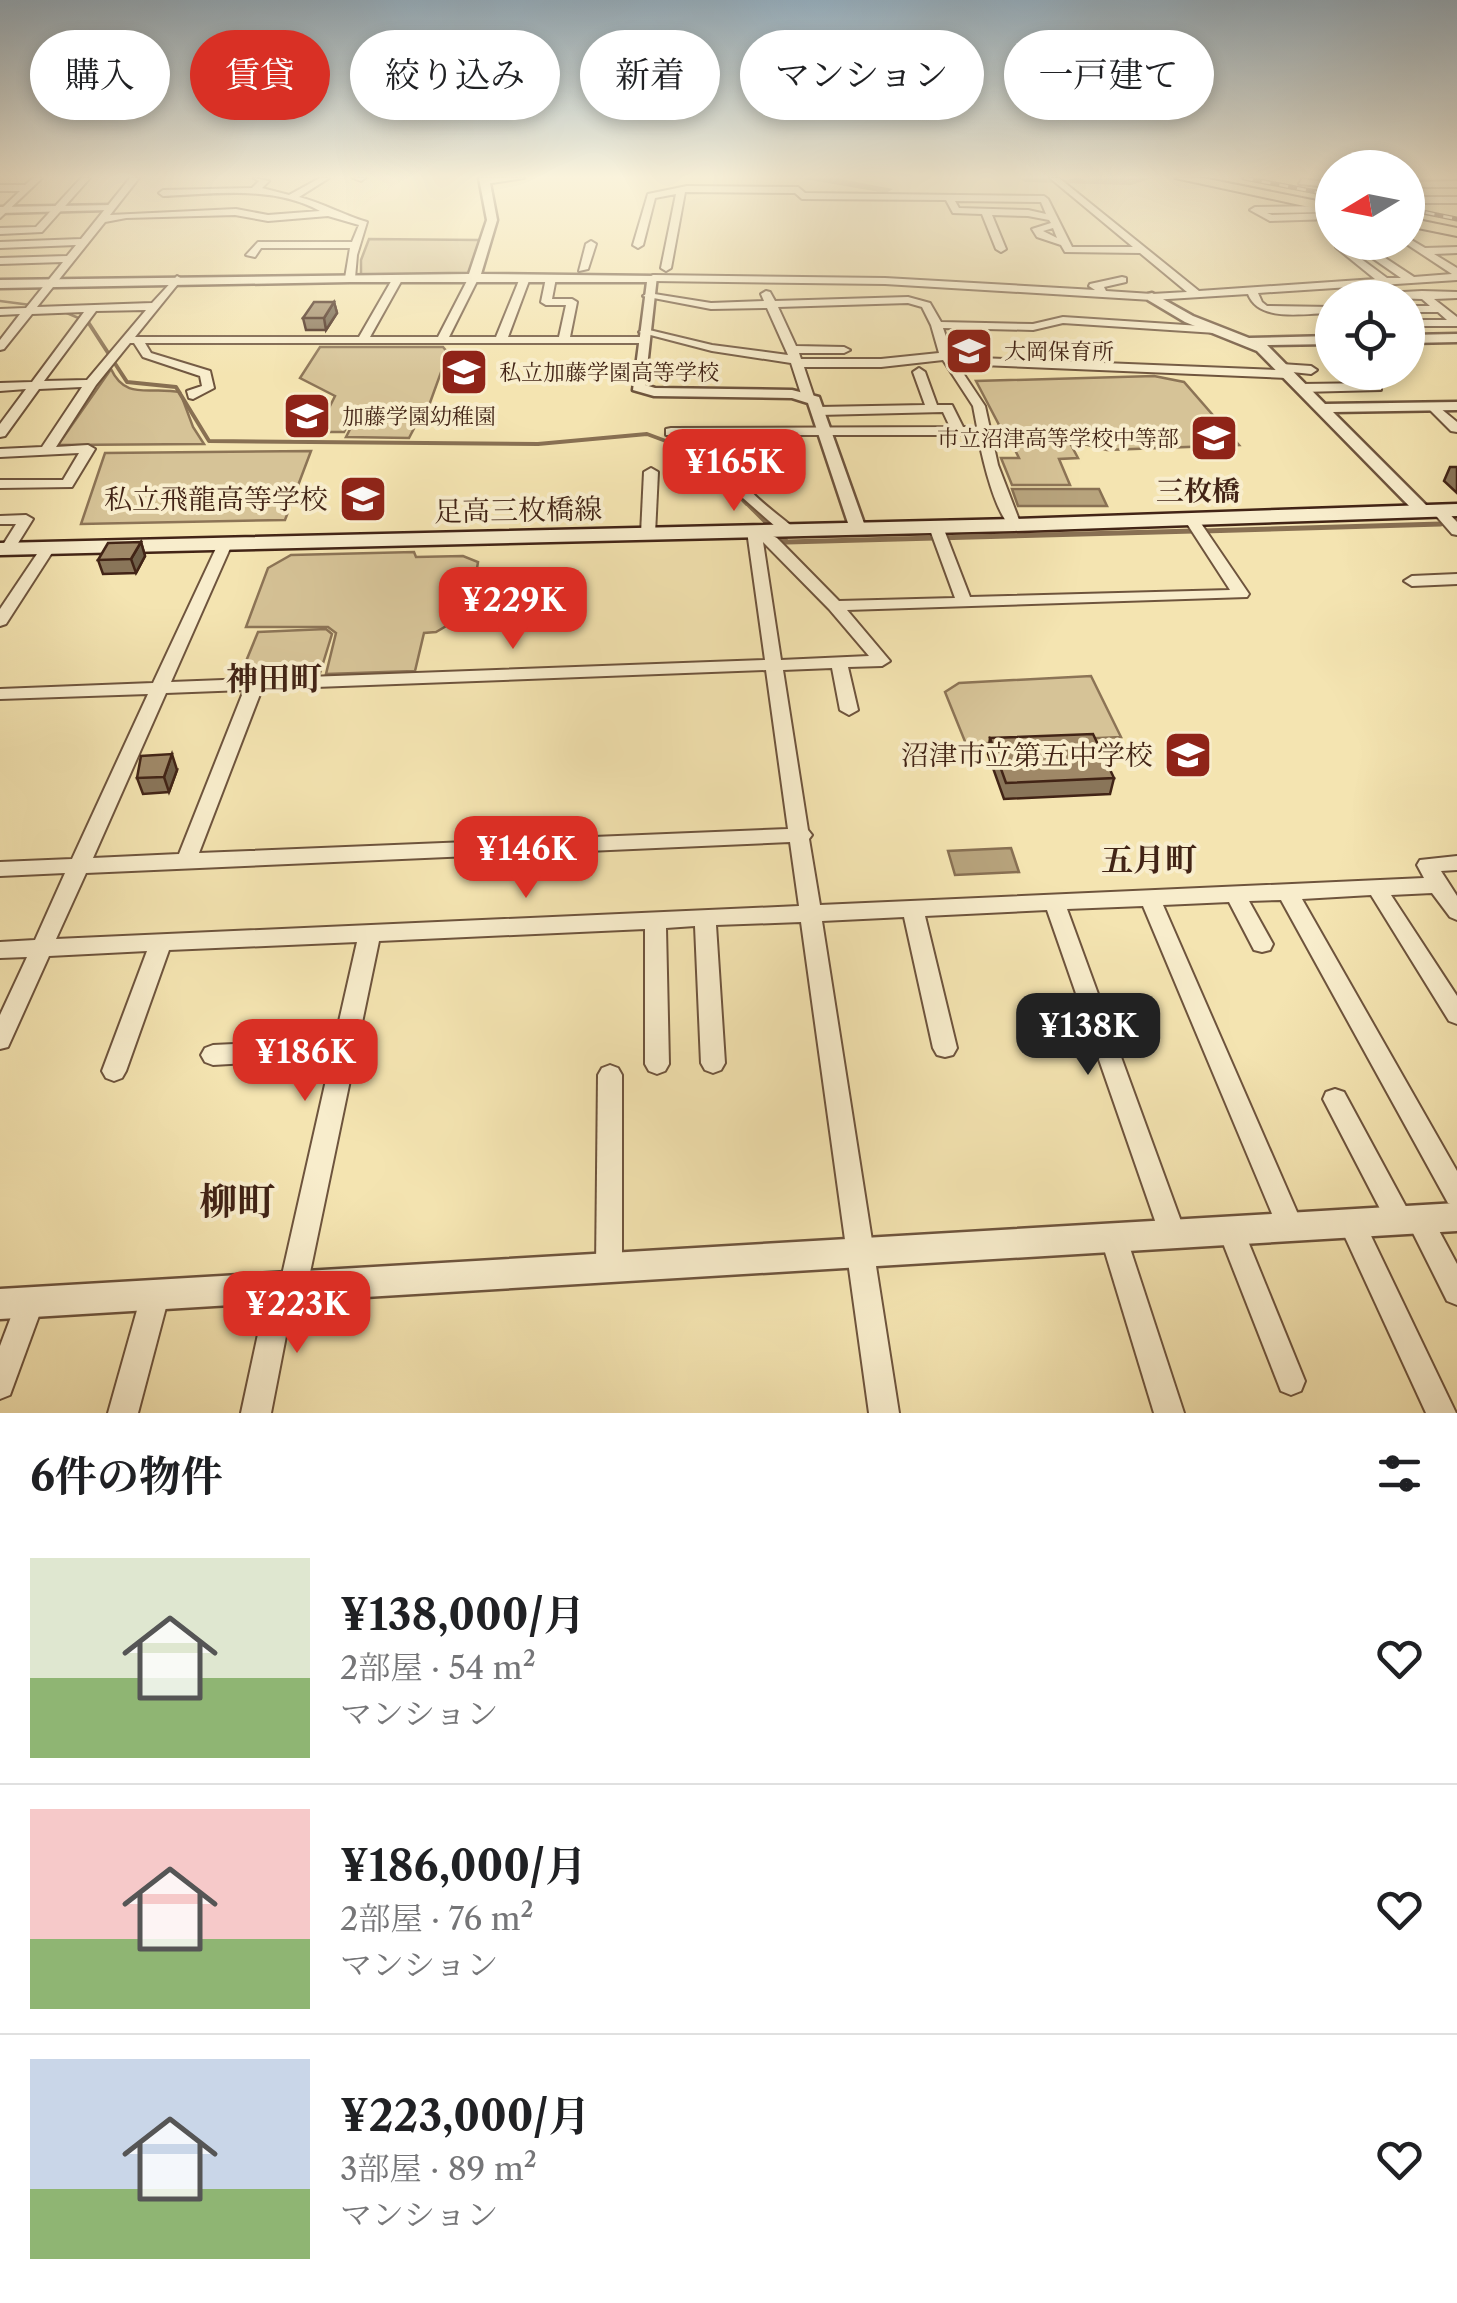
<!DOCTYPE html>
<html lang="ja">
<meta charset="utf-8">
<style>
:root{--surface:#fff;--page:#f2f2f2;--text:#202124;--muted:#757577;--line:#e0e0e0;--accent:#d93025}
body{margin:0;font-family:"Libre Caslon Text","Noto Serif JP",serif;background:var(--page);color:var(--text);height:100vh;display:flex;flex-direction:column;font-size:38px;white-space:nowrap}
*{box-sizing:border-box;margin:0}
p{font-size:32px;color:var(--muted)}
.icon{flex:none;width:55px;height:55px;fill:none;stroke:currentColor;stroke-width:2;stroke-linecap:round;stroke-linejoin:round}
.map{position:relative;height:1413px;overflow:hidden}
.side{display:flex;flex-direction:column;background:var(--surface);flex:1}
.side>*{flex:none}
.guide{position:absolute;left:30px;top:30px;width:1398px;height:90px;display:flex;gap:20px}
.needle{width:65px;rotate:260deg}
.tools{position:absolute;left:1315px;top:150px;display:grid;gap:20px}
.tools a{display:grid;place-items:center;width:110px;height:110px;border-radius:50%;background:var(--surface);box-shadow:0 5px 15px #0003;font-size:50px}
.price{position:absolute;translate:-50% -85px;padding:0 22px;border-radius:20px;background:var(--accent);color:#fff;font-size:32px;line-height:65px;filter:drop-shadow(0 2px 5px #0008)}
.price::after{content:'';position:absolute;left:50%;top:60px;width:30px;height:22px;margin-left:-15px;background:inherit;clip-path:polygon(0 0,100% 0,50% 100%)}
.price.selected{background:#222;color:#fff}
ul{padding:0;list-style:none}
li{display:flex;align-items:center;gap:30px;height:250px;padding:0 30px}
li+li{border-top:2px solid var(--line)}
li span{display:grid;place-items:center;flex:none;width:280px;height:200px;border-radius:0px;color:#555}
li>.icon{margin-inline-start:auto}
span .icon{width:120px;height:120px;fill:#fffc;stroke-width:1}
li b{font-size:42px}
h2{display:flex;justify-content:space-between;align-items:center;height:120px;padding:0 30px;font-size:42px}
.chip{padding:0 35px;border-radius:45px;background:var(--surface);box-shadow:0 5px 15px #0003;font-size:35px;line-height:90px}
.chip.selected{background:var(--accent);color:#fff}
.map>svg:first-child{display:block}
.green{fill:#d6c397;stroke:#8c7456;stroke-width:2.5}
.water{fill:#b7a37c;stroke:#887053;stroke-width:2.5}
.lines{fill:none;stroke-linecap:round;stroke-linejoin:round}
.stream-far2{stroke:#887053;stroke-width:2.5}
.stream-far1{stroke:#887053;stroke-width:4}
.stream{stroke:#887053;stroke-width:5}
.river{fill:#b7a37c;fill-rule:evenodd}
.minor-casing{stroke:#6e543d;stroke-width:4}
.tertiary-casing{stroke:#6e543d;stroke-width:5}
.secondary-casing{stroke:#422416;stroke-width:5}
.trunk-casing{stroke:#422416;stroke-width:4}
.minor{fill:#f8edcc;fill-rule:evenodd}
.tertiary{fill:#f8edcc;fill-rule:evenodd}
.secondary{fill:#f8edcc;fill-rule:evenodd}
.trunk{fill:#f4e4b1;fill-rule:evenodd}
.rail-casing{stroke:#422416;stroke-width:5}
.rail{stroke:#f8edcc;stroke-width:2.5;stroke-dasharray:9;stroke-linecap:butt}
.wall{fill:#897559;stroke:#422416;stroke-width:2.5}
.shaded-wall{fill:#6f5f48;stroke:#422416;stroke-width:2.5}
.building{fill:#9f8867;stroke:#422416;stroke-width:2.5}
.labels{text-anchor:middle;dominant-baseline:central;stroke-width:8;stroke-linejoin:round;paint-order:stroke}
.far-poi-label{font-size:22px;fill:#422416;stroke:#f8edcc;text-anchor:start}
.far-quarter-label{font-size:28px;font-weight:bold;fill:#422416;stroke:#f8edcc}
.poi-label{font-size:28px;fill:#422416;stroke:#f8edcc;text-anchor:end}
.street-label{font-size:28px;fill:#422416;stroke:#f8edcc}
.quarter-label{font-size:32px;font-weight:bold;fill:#422416;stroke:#f8edcc}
.near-quarter-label{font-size:38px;font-weight:bold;fill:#422416;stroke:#f8edcc}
</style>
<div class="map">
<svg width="1457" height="1413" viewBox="0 0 1457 1413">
<rect width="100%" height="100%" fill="#f4e4b1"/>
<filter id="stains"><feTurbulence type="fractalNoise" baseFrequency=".002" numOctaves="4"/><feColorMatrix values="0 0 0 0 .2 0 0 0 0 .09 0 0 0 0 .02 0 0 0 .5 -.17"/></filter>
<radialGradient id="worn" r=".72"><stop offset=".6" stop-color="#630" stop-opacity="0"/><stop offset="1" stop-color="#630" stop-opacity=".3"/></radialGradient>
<g class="green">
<path d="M369 239 480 240 468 275H361V260Z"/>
<path d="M320 347H443L448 353 427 411 409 412 422 413 409 438 346 437 359 412H355L344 432H317L335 396 300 378Z"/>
<path d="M111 369C126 401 149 386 180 392L193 427 204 444 58 445Z"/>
<path d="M1154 376 1184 382 1239 445 1107 450 1072 441 1008 442 976 381Z"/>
<path d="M1070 443 1078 458 1059 459 1070 485H1012L1001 458H1019L1012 444Z"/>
<path d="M311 451 285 520 81 524 105 453Z"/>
<path d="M414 552 416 557 463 556 478 562 470 612 436 632 424 633 415 671 326 674 336 633 328 627H246L268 568 291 555Z"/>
<path d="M326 629 332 634 320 673 240 676 258 632Z"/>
<path d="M1091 676 1121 737 966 744 945 692 959 683Z"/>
</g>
<g class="water">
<path d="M1012 489H1099L1107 506H1018Z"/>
<path d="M1011 848 1019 872 955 875 948 851Z"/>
</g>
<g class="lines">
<g class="stream-far2">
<path d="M0 301 46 307"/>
<path d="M62 311 88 322"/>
</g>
<path class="stream-far1" d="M82 319 88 322 127 382 176 387 209 441 538 444 647 434 722 462 734 491 747 504"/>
<g class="stream">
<path d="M745 501 771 527"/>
<path d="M1203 531 1441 524"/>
<path d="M779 535 787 542 1194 531"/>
</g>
<g class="river">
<path d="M798 178H835L893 189 886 193Z"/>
<path d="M1018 178H1153L1131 185 1025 182Z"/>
</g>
<g class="minor-casing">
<g id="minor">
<path d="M33 178H42L0 218V210L20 191H0V185H25Z"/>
<path d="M81 178H90L42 232 0 234V228L36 227Z"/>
<path d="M130 178H139L110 215 236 209 268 215 320 211C273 185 215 194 163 196L159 193 163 190 252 188 259 181 254 178 269 181 262 188 289 195 320 178H329L299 197C323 203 343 215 367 222L357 255 355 278 350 281 345 278 350 248H261L255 257 246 255 258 242H352L359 225 328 216 268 221 235 215 126 218 105 222 37 307 152 303 177 276 182 279 135 337H359L393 278 398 275 403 278 370 337H438L469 277 474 274 479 277 449 337H496L520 278 525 275 530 278 508 337H559L566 305H546L541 302 546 278 551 275 556 278 552 299H572L577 302 570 337H644L650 340 644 343H145L151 353 210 371 214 388 193 399 189 398 187 391 202 386 200 376 143 357 134 343H130L96 385 56 447 88 445 95 449 72 487 0 488V480H63L79 453 0 457V449L42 447 82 387 39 389 5 436 0 437V424L26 389 0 391V383L32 382 84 312 32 314 4 349 0 350V340L20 314 0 315V309L26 308 63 262 0 264V258L67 256 76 245 0 248V242L81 239ZM146 310 87 380 44 381 96 311Z"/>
<path d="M353 178H365L361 181Z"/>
<path d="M489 178H524L485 184 481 181Z"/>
<path d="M1050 178H1059L1199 291 1375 279 1338 249 1336 247 1341 244 1387 278H1401L1358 248V244H1364L1414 277 1452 274 1405 243 1408 238 1425 248 1457 247V253L1434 254 1457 268V280L1258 293 1262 302 1267 306 1332 307V313C1305 313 1259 323 1248 294L1152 300 885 284 653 281 648 278 653 275 885 278 1095 290 1089 286 1090 284 1122 277 1126 278V282L1104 287 1106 291 1152 294 1187 292 1140 253 1065 252 1061 245 1037 237 1032 229 1051 223 1049 220 1028 216 992 215 1006 249 1001 252 996 249 982 214 953 213 946 200 802 199 795 193 685 192 671 268 666 271 661 268 676 194 655 198 643 245 638 248 633 245 648 194 687 186 798 187 805 193 1044 196 1048 199 1072 247H1133ZM955 201 1041 202 1046 214 1028 210 959 208ZM1053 228 1057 238 1043 231Z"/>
<path d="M1302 179 1332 183V187L1299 184Z"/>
<path d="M1457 181V187H1408V182Z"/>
<rect x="1408" y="197" width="49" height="6"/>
<path d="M1332 206V212L1267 213 1272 215 1332 213V219L1270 221 1250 210 1255 207Z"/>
<path d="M591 241 596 244 588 269 579 271 586 244Z"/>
<path d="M766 291 770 292 775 301 908 297 930 303 941 322 1033 324 1063 317 1216 327 1222 330 1216 333 1063 323 1033 330 943 328 953 357 1276 370 1277 365 1281 364 1311 366 1317 370 1311 374 1292 372 1291 377 1287 378 957 364 985 406 998 465 1021 525 1014 529C996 519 982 457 978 435H666V429L671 428 950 427 943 412 819 415 813 411 819 407 925 405 913 372 919 368 925 372 937 405H952L963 427H977L973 406 943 360 881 367H804L814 397 808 401 802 397 791 363 712 351 639 332 645 329 712 345 788 355 767 308 711 309 643 296 648 293 711 303 764 301 761 294ZM908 303 922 307 931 325 939 353 881 359H801L799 353H844L850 350 844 347 796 346 778 307Z"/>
<path d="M1422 291 1457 292V298L1434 299 1457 317V326H1408V320H1447L1438 312H1408V306H1430L1422 299 1360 297 1365 294Z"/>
<path d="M1377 383 1381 384V390L1301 392 1295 388 1301 384Z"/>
<path d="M1434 403 1457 422V432L1451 431 1430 410 1428 407Z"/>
<path d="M728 455C743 464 740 477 749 489 761 503 780 516 794 528V534H784L735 491 729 469 721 459Z"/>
<path d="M651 468 658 472 655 534 648 538 641 534 644 472Z"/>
<path d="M1438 506 1443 507 1457 522V535L1452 534 1431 510Z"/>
<path d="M26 515 33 519 15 548 13 551H3L1 548 16 524H0V516Z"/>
<path d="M1191 515 1196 516 1249 594 1247 597 847 610 890 661 882 666 848 667 858 710 849 715 840 710 832 668 783 670 808 830 812 835 809 839 820 905 1424 878 1417 865 1420 860 1457 856V870L1441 871 1457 896V920L1450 917 1432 893 1391 895 1457 996V1024L1449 1021 1371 895 1302 899 1457 1171V1207L1448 1203 1281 900 1249 901 1273 944 1270 950 1262 952 1254 950 1229 902 1163 905 1304 1228 1300 1237 1291 1240 1282 1237 1278 1228 1143 906 1067 909 1186 1235 1182 1244 1173 1247 1164 1244 1160 1235 1047 910 925 916 957 1048 953 1055 945 1057 937 1055 933 1048 904 917 822 921 899 1413H869L801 922 716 925 725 1063 721 1070 713 1073 705 1070 701 1063 695 926 666 928 669 1064 665 1071 657 1074 649 1071 645 1064V929L379 941 307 1287 303 1296 293 1300 271 1413H241L268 1288 272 1279 282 1275 331 1058 213 1065 205 1062 201 1055 205 1048 213 1045 335 1039 357 942 169 950 126 1071 122 1078 114 1081 106 1078 102 1071 147 951 49 956 8 1047 0 1049V1015L27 957 0 958V942L35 940 65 873 0 876V862L72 859 148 694 0 699V689L153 683 218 544 225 540 232 544 171 682 765 660 747 531 754 527 777 538 839 601 955 598 929 527 936 523 943 527 970 597 1230 590 1184 519ZM763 542 829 609 869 656 781 660ZM766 670 788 829 199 853 262 689ZM244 690 179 854 93 858 166 693ZM790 842 799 906 56 939 86 873Z"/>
<path d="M48 544 55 548 6 624 0 626V609L43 545Z"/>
<path d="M1457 574V584L1412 586 1404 581 1412 576Z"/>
<path d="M610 1065 618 1068 622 1075V1268L619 1277 609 1281 599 1277 596 1268 598 1075 602 1068Z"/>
<path d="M1335 1089 1344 1092 1410 1214 1420 1208 1429 1212 1457 1264V1305L1447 1301 1410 1227 1400 1233 1391 1230 1323 1099 1326 1092Z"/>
<path d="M1352 1212 1361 1215 1456 1413H1426L1339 1224 1343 1215Z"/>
<path d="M1232 1221 1241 1224 1305 1381 1301 1391 1291 1395 1281 1391 1219 1233 1223 1224Z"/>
<path d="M1114 1227 1123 1230 1127 1239 1184 1413H1154L1101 1239 1105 1230Z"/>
<path d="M155 1283 165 1287 169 1296 138 1413H108L141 1296 145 1287Z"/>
<path d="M30 1289 40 1293 44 1302 10 1395 0 1399V1346L20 1293Z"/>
</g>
</g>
<g class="tertiary-casing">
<g id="tertiary">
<path d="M479 178H489L497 220 481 274 657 276 645 385 655 388 792 390 819 397 866 529 864 533H852L850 529 808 403 792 398 654 396 633 390 647 282H350L0 288V280L469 274 487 220Z"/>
<path d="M112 205V209L108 210 0 213V207Z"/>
<path d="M1152 293 1193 316 1249 338 1332 336V344L1267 345 1325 404 1457 402V410L1333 412 1429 508V514H1417L1257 351 1185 322 1148 300V294Z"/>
<path d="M1457 334V342L1408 343V335Z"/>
<path d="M1457 1203V1231L0 1319V1289Z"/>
</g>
</g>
<g class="secondary-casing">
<path id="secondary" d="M1457 504V516L1014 531 0 555V543L1014 519Z"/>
</g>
<g class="trunk-casing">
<g id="trunk">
<path d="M1175 178H1203L1332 204V212Z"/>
<path d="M1408 218 1457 228V236L1408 226Z"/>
</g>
</g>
<use href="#minor" class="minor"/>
<use href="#tertiary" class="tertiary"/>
<use href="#secondary" class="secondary"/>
<use href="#trunk" class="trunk"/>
<g class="rail-casing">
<g id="rail">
<path d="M1244 178 1332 195"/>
<path d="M1408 209 1457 219"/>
</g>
</g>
<use href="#rail" class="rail"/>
</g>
<g class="wall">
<path d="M334 302 337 313 326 330H306L303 318Z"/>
<path d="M1450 467H1457V493L1444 481Z"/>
<path d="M141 542 145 556 136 573 103 574 98 560Z"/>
<path d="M990 738 1114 778 1110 794 1004 799 988 754Z"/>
<path d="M177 770 169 792 143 794 137 778Z"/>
</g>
<g class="shaded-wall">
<path d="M334 302 337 313 326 330 324 318Z"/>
<path d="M141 542 145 556 136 573 131 559Z"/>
<path d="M172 754 177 770 169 792 164 777Z"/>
</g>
<g class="building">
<path d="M314 302H334L324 318H303Z"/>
<path d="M141 542 131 559 98 560 108 543Z"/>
<path d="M1093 734 1114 778 1006 783 990 738Z"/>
<path d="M172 754 164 777 137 778 141 756Z"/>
</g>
<linearGradient id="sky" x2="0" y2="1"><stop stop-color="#94adbd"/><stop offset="0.47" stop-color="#faf3dc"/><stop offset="1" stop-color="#faf3dc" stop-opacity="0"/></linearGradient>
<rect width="1457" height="376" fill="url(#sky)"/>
<defs>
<g id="school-square" transform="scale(2.5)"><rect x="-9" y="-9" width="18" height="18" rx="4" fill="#8f2418" stroke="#f8edcc"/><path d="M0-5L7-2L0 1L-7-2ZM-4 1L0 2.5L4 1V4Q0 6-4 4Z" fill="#fff"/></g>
</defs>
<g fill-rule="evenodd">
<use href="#school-square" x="969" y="351"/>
<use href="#school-square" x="464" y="372"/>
<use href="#school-square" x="307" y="416"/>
<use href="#school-square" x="1214" y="438"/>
<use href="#school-square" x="363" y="499"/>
<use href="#school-square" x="1188" y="755"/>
</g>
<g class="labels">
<g class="far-poi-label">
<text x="1004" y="351">大岡保育所</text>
<text x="499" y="372">私立加藤学園高等学校</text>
<text x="342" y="416">加藤学園幼稚園</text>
<text x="1179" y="438" text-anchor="end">市立沼津高等学校中等部</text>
</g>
<g class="far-quarter-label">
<text x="1198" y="491">三枚橋</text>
</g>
<g class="poi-label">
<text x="328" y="499">私立飛龍高等学校</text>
<text x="1153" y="755">沼津市立第五中学校</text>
</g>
<g class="street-label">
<text transform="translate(518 510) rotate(-1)">足高三枚橋線</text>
</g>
<g class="quarter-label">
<text x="274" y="678">神田町</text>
<text x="1149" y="859">五月町</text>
</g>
<g class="near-quarter-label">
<text x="237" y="1201">柳町</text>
</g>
</g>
<rect width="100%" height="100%" filter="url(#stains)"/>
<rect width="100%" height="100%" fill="url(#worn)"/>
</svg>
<div class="tools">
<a><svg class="needle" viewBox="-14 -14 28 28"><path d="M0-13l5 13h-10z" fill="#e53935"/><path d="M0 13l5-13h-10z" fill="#757577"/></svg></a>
<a><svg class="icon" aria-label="locate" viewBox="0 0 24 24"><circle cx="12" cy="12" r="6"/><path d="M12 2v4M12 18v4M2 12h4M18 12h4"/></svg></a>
</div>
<b class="price" style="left:734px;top:514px">¥165K</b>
<b class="price" style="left:513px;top:652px">¥229K</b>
<b class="price" style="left:526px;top:901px">¥146K</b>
<b class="price selected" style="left:1088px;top:1078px">¥138K</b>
<b class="price" style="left:305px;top:1104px">¥186K</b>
<b class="price" style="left:297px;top:1356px">¥223K</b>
<div class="guide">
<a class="chip">購入</a>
<a class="chip selected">賃貸</a>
<a class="chip">絞り込み</a>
<a class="chip">新着</a>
<a class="chip">マンション</a>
<a class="chip">一戸建て</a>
</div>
</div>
<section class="side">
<h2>6件の物件<svg class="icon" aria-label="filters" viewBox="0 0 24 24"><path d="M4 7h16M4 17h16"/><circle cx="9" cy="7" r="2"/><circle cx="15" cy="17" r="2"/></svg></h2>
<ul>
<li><span style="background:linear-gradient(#dfe7d0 60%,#8fb573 0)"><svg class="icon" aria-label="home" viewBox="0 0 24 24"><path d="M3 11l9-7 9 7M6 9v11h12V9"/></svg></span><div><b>¥138,000/月</b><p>2部屋 · 54 m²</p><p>マンション</p></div><svg class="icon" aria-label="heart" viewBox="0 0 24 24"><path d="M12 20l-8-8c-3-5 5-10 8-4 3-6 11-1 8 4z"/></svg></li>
<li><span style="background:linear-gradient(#f6c9c9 65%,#8fb573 0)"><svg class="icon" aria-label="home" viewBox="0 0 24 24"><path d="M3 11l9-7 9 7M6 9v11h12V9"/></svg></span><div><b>¥186,000/月</b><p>2部屋 · 76 m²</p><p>マンション</p></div><svg class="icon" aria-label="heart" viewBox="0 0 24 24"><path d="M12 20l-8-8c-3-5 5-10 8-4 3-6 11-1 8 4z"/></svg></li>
<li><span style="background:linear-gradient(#c9d6e8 65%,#8fb573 0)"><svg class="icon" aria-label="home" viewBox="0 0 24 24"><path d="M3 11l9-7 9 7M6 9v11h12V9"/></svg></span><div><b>¥223,000/月</b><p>3部屋 · 89 m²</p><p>マンション</p></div><svg class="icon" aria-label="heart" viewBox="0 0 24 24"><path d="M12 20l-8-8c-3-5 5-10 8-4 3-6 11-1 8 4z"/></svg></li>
</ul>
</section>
